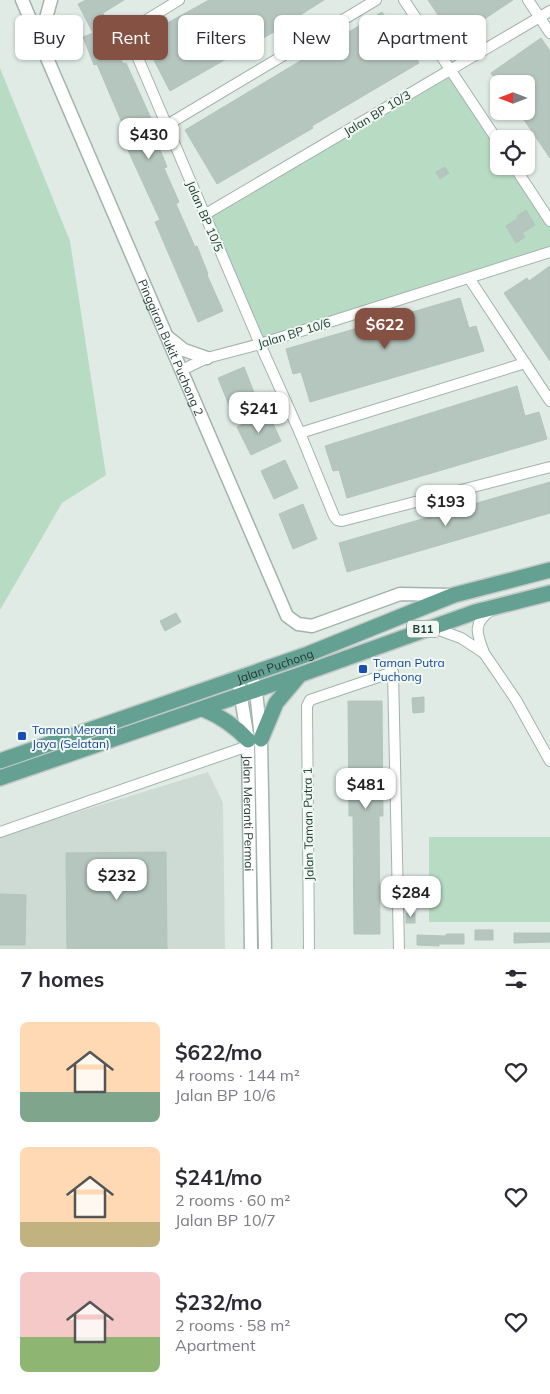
<!DOCTYPE html>
<meta charset="utf-8">
<style>
:root{--surface:#fff;--page:#f2f2f3;--text:#2b2b33;--muted:#7c7c81;--accent:#855143}
body{margin:0;font-family:Mulish,sans-serif;background:var(--page);color:var(--text);height:100vh;display:flex;flex-direction:column;font-size:19px;white-space:nowrap}
*{box-sizing:border-box;margin:0}
p{font-size:16px;color:var(--muted)}
.icon{flex:none;width:28px;height:28px;fill:none;stroke:currentColor;stroke-width:2;stroke-linecap:round;stroke-linejoin:round}
.map{position:relative;height:949px;overflow:hidden}
.panel{display:flex;flex-direction:column;background:var(--surface);flex:1}
.panel>*{flex:none}
.hud{position:absolute;left:15px;top:15px;width:520px;height:45px;display:flex;gap:10px}
.needle{width:32px;rotate:270deg}
.buttons{position:absolute;left:490px;top:75px;display:grid;gap:10px}
.buttons a{display:grid;place-items:center;width:45px;height:45px;border-radius:8px;background:var(--surface);box-shadow:0 1px 4px #0004;font-size:25px}
.price{position:absolute;translate:-50% -42px;padding:0 11px;border-radius:10px;background:#fff;color:#222;font-size:16px;line-height:32px;filter:drop-shadow(0 1px 2px #0008)}
.price::after{content:'';position:absolute;left:50%;top:30px;width:15px;height:11px;margin-left:-8px;background:inherit;clip-path:polygon(0 0,100% 0,50% 100%)}
.price.current{background:var(--accent);color:#fff}
ul{padding:0;list-style:none}
li{display:flex;align-items:center;gap:15px;height:125px;padding:0 20px}
li span{display:grid;place-items:center;flex:none;width:140px;height:100px;border-radius:8px;color:#555}
li>.icon{margin-inline-start:auto}
span .icon{width:60px;height:60px;fill:#fffc;stroke-width:1}
li b{font-size:21px}
h2{display:flex;justify-content:space-between;align-items:center;height:60px;padding:0 20px;font-size:21px}
.chip{padding:0 18px;border-radius:8px;background:var(--surface);box-shadow:0 1px 4px #0004;font-size:18px;line-height:45px}
.chip.current{background:var(--accent);color:#fff}
.map>svg:first-child{display:block}
.built{fill:#cedbd5}
.green{fill:#b8dcc3}
.building{fill:#b5c6bf;stroke:#b2c4bd}
.lines{fill:none;stroke-linecap:round;stroke-linejoin:round}
.minor-casing{stroke:#a3b3ad;stroke-width:12}
.tertiary-casing{stroke:#a3b3ad;stroke-width:15}
.primary-casing{stroke:#c1c8c6;stroke-width:18}
.minor{stroke:#fff;stroke-width:10}
.tertiary{stroke:#fff;stroke-width:12}
.primary{stroke:#64a192;stroke-width:15}
.transit-dot{fill:#1a4fb4;stroke:#f0f8f4;stroke-width:2}
.labels{text-anchor:middle;dominant-baseline:central;stroke-width:4;stroke-linejoin:round;paint-order:stroke}
.shield{fill:#f0f8f4;stroke:#5f746e;stroke-width:1}
.shield-label{font-size:11px;font-weight:bold;fill:#213b34}
.street-label{font-size:12px;fill:#213b34;stroke:#f0f8f4}
.transit-label{font-size:12px;fill:#164399;stroke:#f0f8f4;text-anchor:start}
</style>
<div class="map">
<svg width="550" height="949" viewBox="0 0 550 949">
<rect width="100%" height="100%" fill="#e0ebe6"/>
<path class="built" d="M208 772 223 803 225 949H0V836Z"/>
<g class="green">
<path d="M0 68 70 241 106 475 62 503 0 610Z"/>
<path d="M450 70 499 143V166H514L550 221V252L260 344 204 215Z"/>
<rect x="429" y="837" width="121" height="85"/>
</g>
<g class="building">
<path d="M86 0H124L103 13 123 64 126 63 154 125 151 127 167 167 164 168 179 202 176 204 195 247 197 246 208 274 207 275 223 311 198 322 155 222 160 220 127 148 132 146 97 64 94 65 83 37 93 33 78 4Z"/>
<path d="M209 0H324L272 33 170 91 142 37Z"/>
<path d="M428 0H513L454 39Z"/>
<path d="M382 12 402 44 406 41 419 63 312 126 313 128 217 184 185 130Z"/>
<path d="M541 38 550 51V158L518 111H526V84H499L491 73Z"/>
<path d="M445 167 449 173 440 179 436 172Z"/>
<path d="M526 210 535 225 522 233 525 237 516 243 506 226 518 218 517 216Z"/>
<path d="M550 266V361L504 293 527 278 529 281Z"/>
<path d="M460 298 469 328 476 326 484 351 310 402 301 372 293 374 286 349Z"/>
<path d="M244 367 257 400 231 410 218 378Z"/>
<path d="M517 386 525 416 539 412 547 439 347 498 339 470 333 471 325 446Z"/>
<path d="M268 413 281 441 251 455 237 427Z"/>
<path d="M285 460 298 488 274 499 261 471Z"/>
<path d="M550 482V513L347 572 339 543Z"/>
<path d="M303 504 317 539 293 549 279 514Z"/>
<path d="M176 613 181 622 165 631 160 621Z"/>
<path d="M424 697V712L413 713 412 698Z"/>
<path d="M348 701H382L383 816H379L380 934H354L353 816H349Z"/>
<path d="M166 852 167 949H67L66 853Z"/>
<path d="M0 894 26 895 25 945H0Z"/>
<rect x="406" y="913" width="9" height="10"/>
<rect x="475" y="930" width="18" height="10"/>
<path d="M514 933H550V942L514 943Z"/>
<path d="M446 934H464V944H439V946L417 945V935L446 936Z"/>
</g>
<g class="lines">
<g class="minor-casing">
<g id="minor">
<path d="M179 0 130 30 129 37 260 344 300 433 334 516 337 520 342 521 550 467"/>
<path d="M404 0 499 143"/>
<path d="M528 0 550 33"/>
<path d="M167 125 376 0"/>
<path d="M514 166 550 221"/>
<path d="M204 215 550 11"/>
<path d="M469 278 550 401"/>
<path d="M182 370 207 358 260 344 550 252"/>
<path d="M300 433 525 363"/>
<path d="M431 627 461 638 484 653C478 635 471 625 490 611"/>
<path d="M484 653 516 700 550 761"/>
<path d="M0 832 248 746"/>
<path d="M309 949 307 706 310 700 393 672 399 949"/>
</g>
</g>
<g class="tertiary-casing">
<g id="tertiary">
<path id="s1" d="M22 0 287 616 298 624 312 626 400 594 454 595"/>
<path d="M40 40 51 0"/>
<path d="M169 338 184 350 207 358"/>
<path d="M251 674 256 691 261 739 265 949"/>
<path id="s2" d="M238 679 248 740 251 949"/>
</g>
</g>
<g class="primary-casing">
<g id="primary">
<path d="M203 709C220 716 235 726 248 740"/>
<path d="M261 739 276 703 298 677"/>
<path id="s3" d="M0 761 308 654 454 595 550 570"/>
<path d="M0 778 299 675 475 612 550 593"/>
</g>
</g>
<use href="#minor" class="minor"/>
<use href="#tertiary" class="tertiary"/>
<use href="#primary" class="primary"/>
</g>
<g class="transit-dot">
<rect x="358" y="664" width="10" height="10" rx="2.5"/>
<rect x="17" y="731" width="10" height="10" rx="2.5"/>
</g>
<g class="labels">
<rect class="shield" x="407" y="620.5" width="32" height="17" rx="4"/>
<g class="shield-label">
<text x="423" y="629">B11</text>
</g>
<g class="street-label">
<text transform="translate(377 113) rotate(-31)">Jalan BP 10/3</text>
<text transform="translate(205 216) rotate(67)">Jalan BP 10/5</text>
<text transform="translate(294 333) rotate(-17)">Jalan BP 10/6</text>
<text stroke="none"><textPath href="#s1" startOffset="378">Pinggiran Bukit Puchong 2</textPath></text>
<text stroke="none"><textPath href="#s3" startOffset="291">Jalan Puchong</textPath></text>
<text stroke="none"><textPath href="#s2" startOffset="135">Jalan Meranti Permai</textPath></text>
<text transform="translate(308 824) rotate(-91)">Jalan Taman Putra 1</text>
</g>
<g class="transit-label">
<text x="373" y="662">Taman Putra<tspan x="373" dy="14">Puchong</tspan></text>
<text x="32" y="729">Taman Meranti<tspan x="32" dy="14">Jaya (Selatan)</tspan></text>
</g>
</g>
</svg>
<div class="buttons">
<a><svg class="needle" viewBox="-14 -14 28 28"><path d="M0-13l5 13h-10z" fill="#e53935"/><path d="M0 13l5-13h-10z" fill="#7c7c81"/></svg></a>
<a><svg class="icon" aria-label="locate" viewBox="0 0 24 24"><circle cx="12" cy="12" r="6"/><path d="M12 2v4M12 18v4M2 12h4M18 12h4"/></svg></a>
</div>
<b class="price" style="left:149px;top:160px">$430</b>
<b class="price current" style="left:385px;top:350px">$622</b>
<b class="price" style="left:259px;top:434px">$241</b>
<b class="price" style="left:446px;top:527px">$193</b>
<b class="price" style="left:366px;top:810px">$481</b>
<b class="price" style="left:117px;top:901px">$232</b>
<b class="price" style="left:411px;top:918px">$284</b>
<div class="hud">
<a class="chip">Buy</a>
<a class="chip current">Rent</a>
<a class="chip">Filters</a>
<a class="chip">New</a>
<a class="chip">Apartment</a>
</div>
</div>
<section class="panel">
<h2>7 homes<svg class="icon" aria-label="filters" viewBox="0 0 24 24"><path d="M4 7h16M4 17h16"/><circle cx="9" cy="7" r="2"/><circle cx="15" cy="17" r="2"/></svg></h2>
<ul>
<li><span style="background:linear-gradient(#ffd9b3 70%,#7fa58c 0)"><svg class="icon" aria-label="home" viewBox="0 0 24 24"><path d="M3 11l9-7 9 7M6 9v11h12V9"/></svg></span><div><b>$622/mo</b><p>4 rooms · 144 m²</p><p>Jalan BP 10/6</p></div><svg class="icon" aria-label="heart" viewBox="0 0 24 24"><path d="M12 20l-8-8c-3-5 5-10 8-4 3-6 11-1 8 4z"/></svg></li>
<li><span style="background:linear-gradient(#ffd9b3 75%,#c2b280 0)"><svg class="icon" aria-label="home" viewBox="0 0 24 24"><path d="M3 11l9-7 9 7M6 9v11h12V9"/></svg></span><div><b>$241/mo</b><p>2 rooms · 60 m²</p><p>Jalan BP 10/7</p></div><svg class="icon" aria-label="heart" viewBox="0 0 24 24"><path d="M12 20l-8-8c-3-5 5-10 8-4 3-6 11-1 8 4z"/></svg></li>
<li><span style="background:linear-gradient(#f6c9c9 65%,#8fb573 0)"><svg class="icon" aria-label="home" viewBox="0 0 24 24"><path d="M3 11l9-7 9 7M6 9v11h12V9"/></svg></span><div><b>$232/mo</b><p>2 rooms · 58 m²</p><p>Apartment</p></div><svg class="icon" aria-label="heart" viewBox="0 0 24 24"><path d="M12 20l-8-8c-3-5 5-10 8-4 3-6 11-1 8 4z"/></svg></li>
</ul>
</section>
